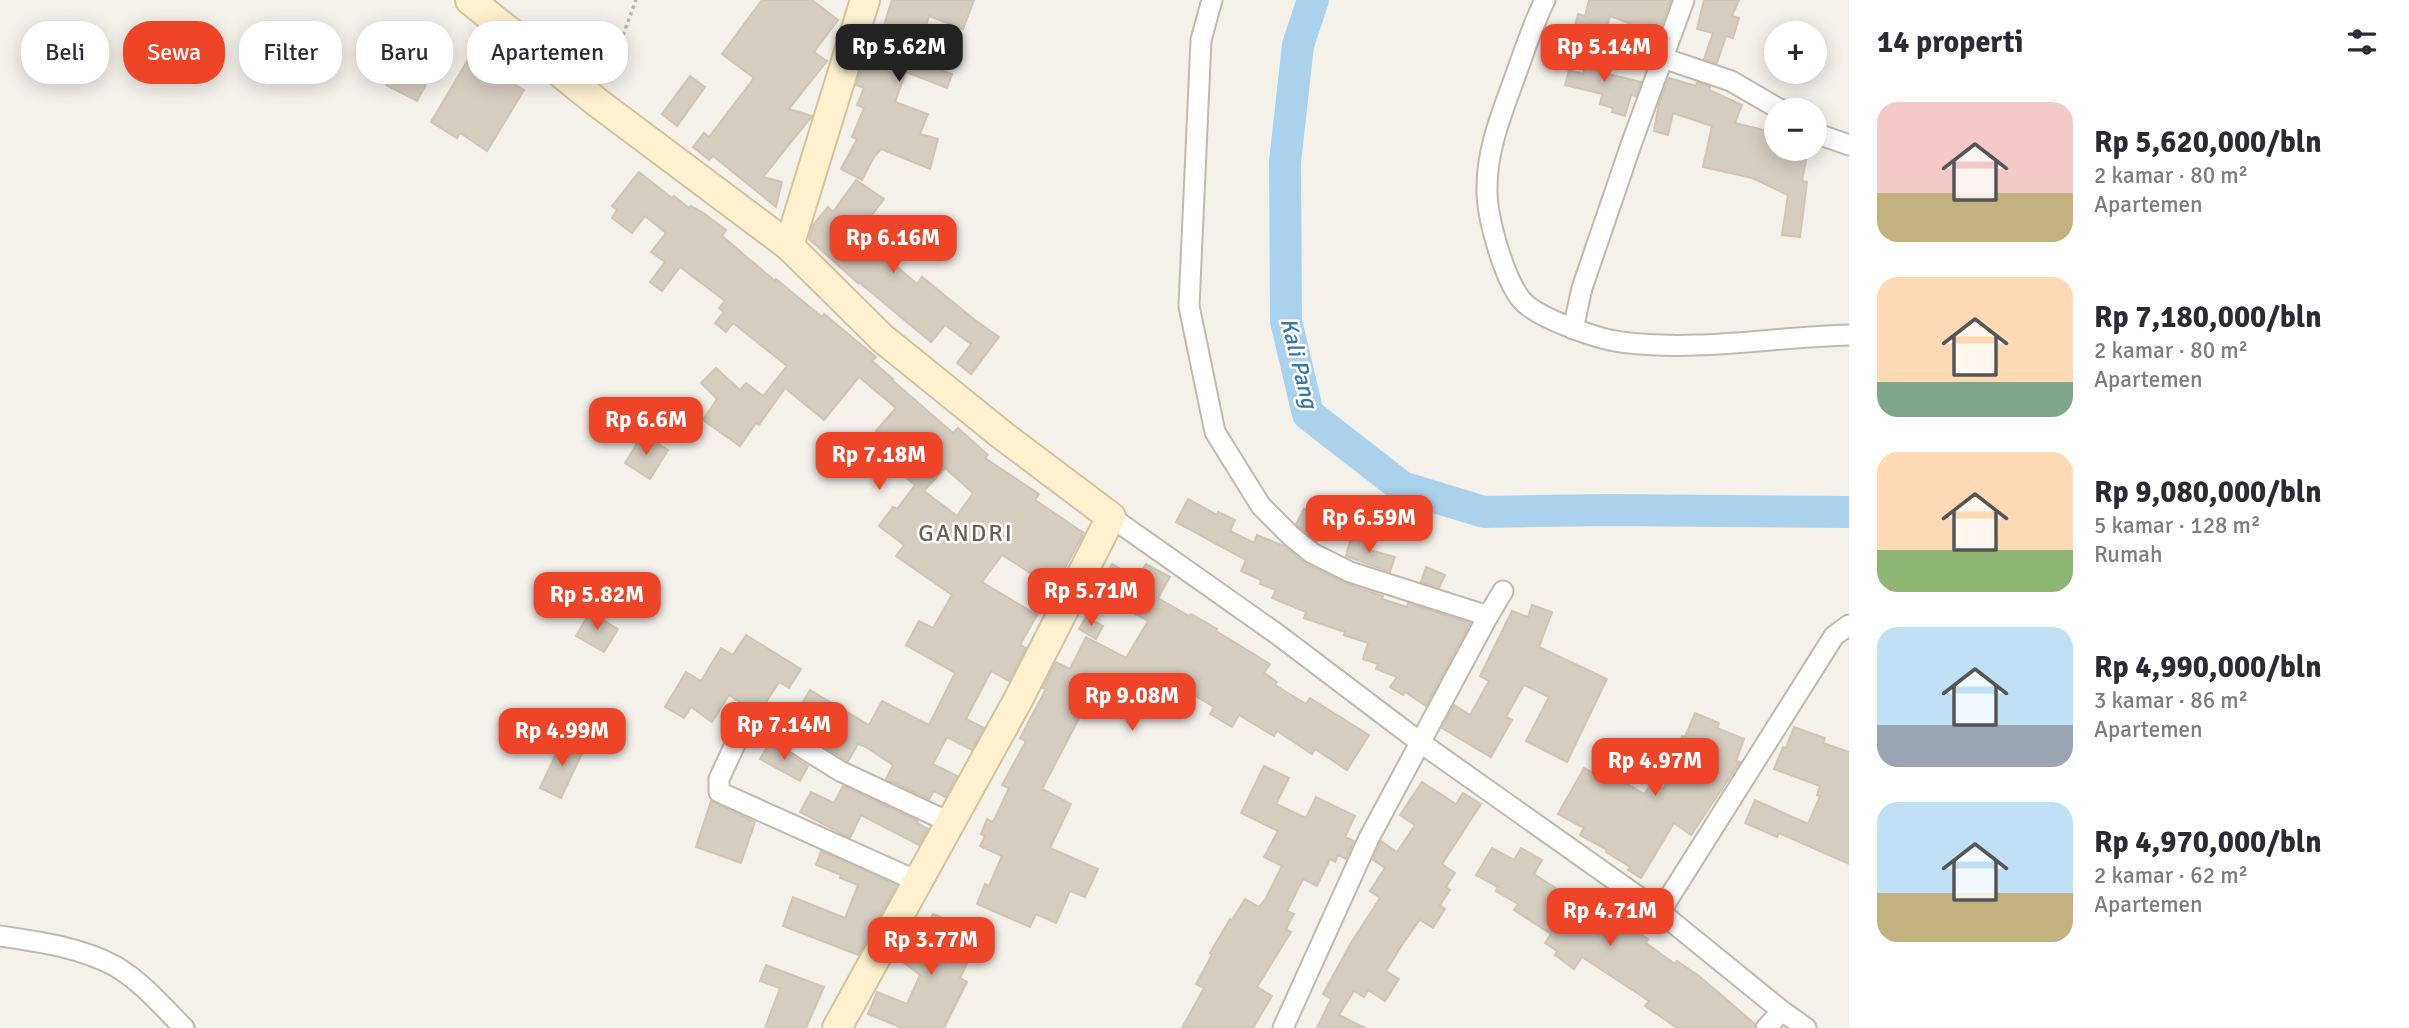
<!DOCTYPE html>
<html lang="id">
<meta charset="utf-8">
<style>
:root{--surface:#fff;--page:#f2f2f3;--text:#2b2b33;--muted:#7c7c81;--accent:#ee4528}
body{margin:0;font-family:Signika,sans-serif;background:var(--page);color:var(--text);height:100vh;display:flex;flex-direction:column;font-size:26px;white-space:nowrap}
*{box-sizing:border-box;margin:0}
p{font-size:23px;color:var(--muted)}
.icon{flex:none;width:38px;height:38px;fill:none;stroke:currentColor;stroke-width:2;stroke-linecap:round;stroke-linejoin:round}
.map{position:relative;flex:1;overflow:hidden}
.details{display:flex;flex-direction:column;background:var(--surface);width:560px}
.details>*{flex:none}
.hud{position:absolute;left:21px;top:21px;width:665px;height:63px;display:flex;gap:14px}
.fabs{position:absolute;left:1764px;top:21px;display:grid;gap:14px}
.fabs a{display:grid;place-items:center;width:63px;height:63px;border-radius:50%;background:var(--surface);box-shadow:0 4px 18px #0003;font-size:35px}
.price{position:absolute;translate:-50% -60px;padding:0 16px;border-radius:14px;background:var(--accent);color:#fff;font-size:23px;line-height:46px;filter:drop-shadow(0 2px 4px #0008)}
.price::after{content:'';position:absolute;left:50%;top:42px;width:21px;height:16px;margin-left:-10px;background:inherit;clip-path:polygon(0 0,100% 0,50% 100%)}
.price.current{background:#222;color:#fff}
ul{padding:0;list-style:none}
li{display:flex;align-items:center;gap:21px;height:175px;padding:0 28px}
li span{display:grid;place-items:center;flex:none;width:196px;height:140px;border-radius:21px;color:#555}
li>.icon{margin-inline-start:auto}
span .icon{width:84px;height:84px;fill:#fffc;stroke-width:1}
li b{font-size:30px}
h2{display:flex;justify-content:space-between;align-items:center;height:84px;padding:0 28px;font-size:30px}
.tag{padding:0 24px;border-radius:28px;background:var(--surface);box-shadow:0 4px 18px #0003;font-size:24px;line-height:63px}
.tag.current{background:var(--accent);color:#fff}
main{display:flex;flex:1;min-height:0}
.map>svg:first-child{display:block}
.lines{fill:none;stroke-linecap:round;stroke-linejoin:round}
.river{stroke:#abd2ed;stroke-width:32}
.building{fill:#d6cdc1;stroke:#d0c5b4;stroke-width:2;fill-rule:evenodd}
.street-casing{stroke:#c0b9ae;stroke-width:23}
.secondary-casing{stroke:#d1c49d;stroke-width:32}
.path{stroke:#c1b5a0;stroke-width:3.5;stroke-dasharray:3.5 3.5;stroke-linecap:butt}
.street{stroke:#fff;stroke-width:19}
.secondary{stroke:#fcf0cd;stroke-width:28}
.labels{text-anchor:middle;dominant-baseline:central;stroke-width:5;stroke-linejoin:round;paint-order:stroke}
.water-label{font-size:23px;font-style:italic;fill:#3578a7;stroke:#fff}
.quarter-label{font-size:24px;letter-spacing:2px;fill:#6b6051;stroke:#fff}
</style>
<main>
<div class="map">
<svg width="1849" height="1028" viewBox="0 0 1849 1028">
<rect width="100%" height="100%" fill="#f4f1eb"/>
<g class="lines">
<path class="river" d="M1313 0 1298 45 1285 162 1286 321 1308 414 1402 487 1484 512 1609 510 1849 512"/>
</g>
<g class="building">
<path d="M762 0H812L838 20 814 52 827 61 789 109 812 116 763 177 782 182 776 207 713 156 709 160 693 147 704 133 709 137 754 78 722 54Z"/>
<path d="M892 0H974L963 29 929 16 919 48 936 55 931 66 952 74 947 88 906 72 895 102 928 114 920 134 938 139 930 169 881 149 874 157 862 180 841 169 857 139 852 137 864 108 857 105 864 88 856 85 875 32 881 34Z"/>
<path d="M1589 0H1671L1658 34 1610 16 1604 39 1574 30 1578 14 1585 16Z"/>
<path d="M1704 0H1739L1732 16 1739 18 1733 38 1726 36 1717 63 1704 59 1713 33 1697 29Z"/>
<path d="M417 26 448 43 417 101 386 85Z"/>
<path d="M1590 49 1605 53 1603 62 1606 63 1604 73 1641 82 1636 96 1631 95 1625 116 1612 112 1613 108 1600 104 1602 94 1565 85 1569 70 1583 74Z"/>
<path d="M469 58 524 90 487 151 460 133 457 138 431 122Z"/>
<path d="M690 76 705 87 677 126 662 114Z"/>
<path d="M1669 78 1696 86 1697 82 1710 87 1709 90 1742 105 1735 123 1776 133V149H1788L1787 152 1807 155 1802 181 1807 182 1800 237 1782 235 1788 195 1752 178 1703 167 1712 126 1673 113 1668 135 1654 131 1659 103Z"/>
<path d="M639 172 672 198 674 196 689 208 691 206 702 212 726 230 722 236 775 281 776 279 822 317 824 314 876 357 872 361 893 379 892 380 953 433 958 428 988 455 985 458 1039 494 1035 500 1084 533 1054 588 1002 555 982 582 1037 615 1020 645 1026 648 1009 681 991 671 966 719 984 728 972 750 947 737 933 764 957 776 945 797 934 791 929 799 886 779 893 765 866 747 858 744 848 761 789 725 810 690 869 725 882 701 929 725 955 673 906 645 919 621 933 628 952 595 896 556 904 545 879 526 893 507 897 509 915 485 890 464 901 452 876 431 896 408 859 377 824 420 785 388 759 425 756 423 740 446 703 420 717 399 701 383 716 368 740 390 746 383 763 396 787 366 733 323 726 332 715 323 724 312 719 308 725 301 680 267 662 291 650 282 665 262 651 252 666 233 645 216 632 233 612 218 617 210 612 206ZM945 468 973 493 957 516 924 491Z"/>
<path d="M856 180 884 199 872 215 880 221 865 239 917 284 922 277 975 320 999 337 971 374 957 363 971 344 945 325 931 342 859 282 858 283 809 239 813 225 828 207 833 212Z"/>
<path d="M643 434 668 450 650 479 625 463Z"/>
<path d="M1188 499 1217 515 1218 512 1235 520 1230 531 1254 543 1257 535 1284 546 1306 564 1345 583 1383 596 1382 599 1407 607 1408 603 1470 623 1426 706 1405 692 1403 695 1390 687 1397 677 1376 669 1378 664 1363 659 1368 643 1344 635 1345 632 1304 618 1306 612 1272 598 1276 590 1260 584 1261 580 1241 571 1246 560 1176 522Z"/>
<path d="M1304 509 1328 522 1317 541 1296 524Z"/>
<path d="M1351 537 1368 541 1366 549 1395 557 1390 572 1346 556Z"/>
<path d="M1112 564 1137 578 1146 564 1170 577 1158 598 1189 616 1191 614 1217 629 1216 631 1270 664 1264 673 1277 682 1275 685 1306 704 1310 698 1369 735 1347 770 1315 749 1312 754 1277 731 1274 736 1239 715 1232 727 1210 714 1214 707 1182 688 1166 714 1112 681 1097 713 1085 707 1042 789 1071 804 1050 848 1098 869 1085 897 1070 891 1056 923 1036 914 1030 927 977 904 985 884 989 886 1002 856 980 846 985 836 981 834 987 819 992 822 995 818 1009 788 1002 785 1026 741 1020 738 1046 689 1043 688 1056 662 1070 669 1086 637 1126 658 1148 621 1096 592Z"/>
<path d="M1426 567 1445 575 1439 588 1421 582Z"/>
<path d="M1532 605 1552 612 1539 647 1607 679 1567 762 1526 741 1549 697 1524 685 1506 717 1512 720 1491 757 1442 728 1454 705 1470 715 1489 681 1480 676 1512 611 1528 617Z"/>
<path d="M590 612 618 629 604 652 576 636Z"/>
<path d="M1086 617 1103 626 1096 639 1079 629Z"/>
<path d="M746 635 801 669 789 688 779 682 761 710 749 708 729 695 712 722 691 707 684 718 665 707 686 672 701 681 721 648 733 655Z"/>
<path d="M1695 713 1719 723 1717 728 1744 739 1736 761 1740 762 1691 835 1674 823 1641 878 1628 870 1630 867 1606 852 1607 850 1580 835 1584 828 1558 814 1584 768 1610 782 1614 776 1644 794 1653 782 1663 789 1681 757 1674 754 1682 736 1685 737Z"/>
<path d="M1794 727 1825 738 1823 743 1849 752V864L1779 833 1777 837 1745 823 1755 800 1808 824 1820 796 1817 795 1820 786 1774 769 1783 747 1786 748Z"/>
<path d="M564 737 585 747 561 798 540 788Z"/>
<path d="M770 742 808 766 800 781 760 759Z"/>
<path d="M1264 766 1289 778 1276 804 1306 818 1316 797 1355 816 1345 837 1354 841 1346 859 1338 855 1335 862 1330 859 1317 886 1303 879 1287 911 1294 914 1286 929 1291 932 1257 987 1272 996 1253 1028H1182L1204 988 1196 984 1212 955 1210 953 1230 919 1232 920 1245 899 1259 907 1265 900 1282 866 1264 857 1278 831 1241 813Z"/>
<path d="M1422 782 1456 804 1463 793 1481 804 1442 864 1455 873 1446 887 1450 890 1440 905 1445 909 1433 928 1420 920 1418 922 1402 945 1386 971 1399 979 1385 1001 1368 990 1364 997 1354 991 1339 1015 1365 1028H1317L1331 999 1323 994 1351 943 1380 898 1370 891 1385 868 1373 860 1381 841 1397 852 1415 825 1400 815Z"/>
<path d="M843 786 918 821 917 823 928 829 919 845 861 815 850 838 800 812 811 792 834 803Z"/>
<path d="M711 801 755 822 741 863 696 847Z"/>
<path d="M1492 848 1514 860 1521 848 1542 860 1534 874 1574 900 1575 898 1587 906 1582 913 1604 928 1609 920 1623 930 1627 925 1648 939 1646 943 1675 964 1677 961 1699 976 1755 1024 1754 1028H1677L1645 1006 1649 1001 1582 957 1574 969 1555 955 1557 951 1545 943 1551 934 1514 910 1518 904 1496 891 1498 887 1476 875Z"/>
<path d="M821 851 897 885 858 955 783 926 793 897 845 918 858 885 840 878 841 875 816 865Z"/>
<path d="M933 914 959 925 961 921 977 928 965 955 970 957 960 978 967 982 944 1028H902L868 1014 877 992 907 1004 920 975 895 956 903 944 914 952Z"/>
<path d="M766 965 824 987 806 1028H765L780 988 760 981Z"/>
</g>
<g class="lines">
<g class="street-casing">
<g id="street">
<path d="M1212 0 1201 40 1189 306 1215 432 1261 506 1291 536 1312 553 1350 572 1488 616"/>
<path d="M1545 0C1533 24 1525 49 1516 74 1503 110 1487 148 1487 187 1486 215 1503 275 1520 298 1533 317 1598 339 1621 342 1696 352 1773 337 1849 335"/>
<path d="M1663 58 1731 81 1781 110"/>
<path d="M1815 133 1849 145"/>
<path d="M1573 329 1582 288 1632 142 1684 0"/>
<path d="M1111 517 1277 634 1421 743 1660 912 1782 1011 1806 1028"/>
<path d="M917 881 719 792V779L744 725 751 720 768 726 840 771 949 822"/>
<path d="M1660 912 1834 636 1849 625"/>
<path d="M0 936C39 942 80 947 115 966 141 981 163 1007 184 1028"/>
<path d="M1283 1028 1369 838 1488 616 1503 591"/>
<path d="M1766 1028 1782 1011"/>
</g>
</g>
<g class="secondary-casing">
<g id="secondary">
<path d="M470 0 598 103 789 246 882 338 1002 435 1111 517 1018 700 837 1028"/>
<path d="M789 246 865 0"/>
</g>
</g>
<path class="path" d="M606 81 636 0"/>
<use href="#street" class="street"/>
<use href="#secondary" class="secondary"/>
</g>
<g class="labels">
<g class="water-label">
<text transform="translate(1299 363) rotate(76)">Kali Pang</text>
</g>
<g class="quarter-label">
<text x="966" y="533">GANDRI</text>
</g>
</g>
</svg>
<div class="fabs">
<a>+</a>
<a>−</a>
</div>
<b class="price current" style="left:899px;top:84px">Rp 5.62M</b>
<b class="price" style="left:1604px;top:84px">Rp 5.14M</b>
<b class="price" style="left:893px;top:275px">Rp 6.16M</b>
<b class="price" style="left:646px;top:457px">Rp 6.6M</b>
<b class="price" style="left:879px;top:492px">Rp 7.18M</b>
<b class="price" style="left:1369px;top:555px">Rp 6.59M</b>
<b class="price" style="left:1091px;top:628px">Rp 5.71M</b>
<b class="price" style="left:597px;top:632px">Rp 5.82M</b>
<b class="price" style="left:1132px;top:733px">Rp 9.08M</b>
<b class="price" style="left:784px;top:762px">Rp 7.14M</b>
<b class="price" style="left:562px;top:768px">Rp 4.99M</b>
<b class="price" style="left:1655px;top:798px">Rp 4.97M</b>
<b class="price" style="left:1610px;top:948px">Rp 4.71M</b>
<b class="price" style="left:931px;top:977px">Rp 3.77M</b>
<div class="hud">
<a class="tag">Beli</a>
<a class="tag current">Sewa</a>
<a class="tag">Filter</a>
<a class="tag">Baru</a>
<a class="tag">Apartemen</a>
</div>
</div>
<section class="details">
<h2>14 properti<svg class="icon" aria-label="filters" viewBox="0 0 24 24"><path d="M4 7h16M4 17h16"/><circle cx="9" cy="7" r="2"/><circle cx="15" cy="17" r="2"/></svg></h2>
<ul>
<li><span style="background:linear-gradient(#f6c9c9 65%,#c2b280 0)"><svg class="icon" aria-label="home" viewBox="0 0 24 24"><path d="M3 11l9-7 9 7M6 9v11h12V9"/></svg></span><div><b>Rp 5,620,000/bln</b><p>2 kamar · 80 m²</p><p>Apartemen</p></div></li>
<li><span style="background:linear-gradient(#ffd9b3 75%,#7fa58c 0)"><svg class="icon" aria-label="home" viewBox="0 0 24 24"><path d="M3 11l9-7 9 7M6 9v11h12V9"/></svg></span><div><b>Rp 7,180,000/bln</b><p>2 kamar · 80 m²</p><p>Apartemen</p></div></li>
<li><span style="background:linear-gradient(#ffd9b3 70%,#8fb573 0)"><svg class="icon" aria-label="home" viewBox="0 0 24 24"><path d="M3 11l9-7 9 7M6 9v11h12V9"/></svg></span><div><b>Rp 9,080,000/bln</b><p>5 kamar · 128 m²</p><p>Rumah</p></div></li>
<li><span style="background:linear-gradient(#bfe0f5 70%,#9aa5b1 0)"><svg class="icon" aria-label="home" viewBox="0 0 24 24"><path d="M3 11l9-7 9 7M6 9v11h12V9"/></svg></span><div><b>Rp 4,990,000/bln</b><p>3 kamar · 86 m²</p><p>Apartemen</p></div></li>
<li><span style="background:linear-gradient(#bfe0f5 65%,#c2b280 0)"><svg class="icon" aria-label="home" viewBox="0 0 24 24"><path d="M3 11l9-7 9 7M6 9v11h12V9"/></svg></span><div><b>Rp 4,970,000/bln</b><p>2 kamar · 62 m²</p><p>Apartemen</p></div></li>
</ul>
</section>
</main>
